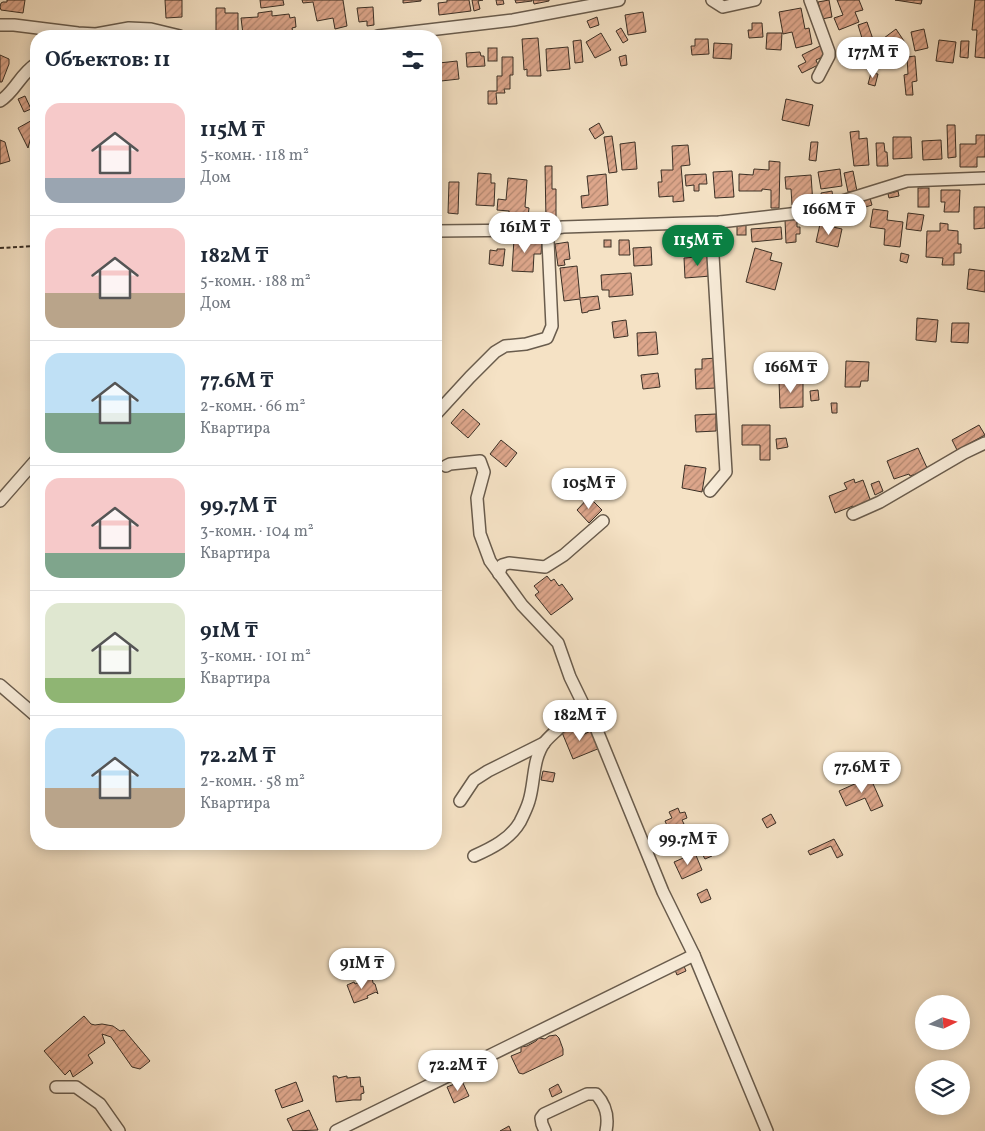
<!DOCTYPE html>
<html lang="ru">
<meta charset="utf-8">
<style>
:root{--surface:#fff;--page:#f6f6f7;--text:#1f2937;--muted:#747a83;--line:#e0e1e3;--accent:#0b8043}
body{margin:0;font-family:Vollkorn,serif;background:var(--page);color:var(--text);height:100vh;display:flex;flex-direction:column;font-size:19px;white-space:nowrap}
*{box-sizing:border-box;margin:0}
p{font-size:16px;color:var(--muted)}
.icon{flex:none;width:28px;height:28px;fill:none;stroke:currentColor;stroke-width:2;stroke-linecap:round;stroke-linejoin:round}
.map{position:relative;flex:1;overflow:hidden}
.sheet{position:absolute;left:30px;top:30px;width:412px;height:820px;display:flex;flex-direction:column;background:var(--surface);border-radius:20px;box-shadow:0 2px 12px #0003}
.sheet>*{flex:none}
.needle{width:32px;rotate:85deg}
.tools{position:absolute;left:915px;top:995px;display:grid;gap:10px}
.tools a{display:grid;place-items:center;width:55px;height:55px;border-radius:50%;background:var(--surface);box-shadow:0 2px 12px #0003;font-size:25px}
.price{position:absolute;translate:-50% -42px;padding:0 11px;border-radius:18px;background:#fff;color:#222;font-size:16px;line-height:32px;filter:drop-shadow(0 1px 2px #0008)}
.price::after{content:'';position:absolute;left:50%;top:30px;width:15px;height:11px;margin-left:-8px;background:inherit;clip-path:polygon(0 0,100% 0,50% 100%)}
.price.selected{background:var(--accent);color:#fff}
ul{padding:0;list-style:none}
li{display:flex;align-items:center;gap:15px;height:125px;padding:0 15px}
li+li{border-top:1px solid var(--line)}
li span{display:grid;place-items:center;flex:none;width:140px;height:100px;border-radius:15px;color:#555}
li>.icon{margin-inline-start:auto}
span .icon{width:60px;height:60px;fill:#fffc;stroke-width:1}
li b{font-size:21px}
h2{display:flex;justify-content:space-between;align-items:center;height:60px;padding:0 15px;font-size:21px}
.map>svg:first-child{display:block}
.building{fill:url(#building-hatch);stroke:#3a2f25}
.lines{fill:none;stroke-linecap:round;stroke-linejoin:round}
.minor-casing{stroke:#695c4d;stroke-width:14}
.path{stroke:#3a2f25;stroke-width:2;stroke-dasharray:4 2.5;stroke-linecap:butt}
.minor{stroke:#f8ecd9;stroke-width:11}
</style>
<div class="map">
<svg width="985" height="1131" viewBox="0 0 985 1131">
<defs>
<pattern id="building-hatch" width="6" height="6" patternUnits="userSpaceOnUse" patternTransform="scale(1.25)"><rect width="6" height="6" fill="#dda68b"/><path d="M-1 1l2-2M0 6l6-6M5 7l2-2" fill="none" stroke="#b48871"/></pattern>
</defs>
<rect width="100%" height="100%" fill="#f5e2c5"/>
<filter id="stains"><feTurbulence type="fractalNoise" baseFrequency=".004" numOctaves="4"/><feColorMatrix values="0 0 0 0 .2 0 0 0 0 .09 0 0 0 0 .02 0 0 0 .5 -.17"/></filter>
<radialGradient id="worn" r=".72"><stop offset=".6" stop-color="#630" stop-opacity="0"/><stop offset="1" stop-color="#630" stop-opacity=".3"/></radialGradient>
<g class="building">
<path d="M7 0H25L23 13 1 10 0 7 1 3 3 2H7Z"/>
<path d="M165 0H182V17L166 18Z"/>
<path d="M260 0H283L284 5 261 8Z"/>
<path d="M302 0H343L347 26 335 29 333 18 317 21 313 2 303 3Z"/>
<path d="M403 0H421V1L403 3Z"/>
<path d="M447 0H469L471 11 439 15 438 3 447 2Z"/>
<path d="M472 0H483L478 1 480 9 474 11Z"/>
<path d="M496 0H503L504 4 497 5Z"/>
<path d="M515 0H532V1L516 3Z"/>
<path d="M533 0H549V1L534 4Z"/>
<path d="M829 0 832 17 822 19 818 2Z"/>
<path d="M837 0H859L863 10 855 12 859 22 839 30 834 18 843 15Z"/>
<path d="M895 0H922L921 4Z"/>
<path d="M975 0H985V58L975 57 977 30H972Z"/>
<path d="M373 7 374 25 367 26V21L359 22 357 8Z"/>
<path d="M216 8H225V13H238V34L216 35Z"/>
<path d="M801 8 805 29 809 28 812 44 796 48 792 32 783 34 779 12Z"/>
<path d="M272 11V16L289 14 290 18 295 17 296 27 292 28 293 33 265 36V32L243 34 241 18 258 17V13Z"/>
<path d="M643 12 646 32 628 35 625 15Z"/>
<path d="M597 17 599 25 590 28 587 21Z"/>
<path d="M867 22 875 45 865 48 858 25Z"/>
<path d="M752 23H762L763 37 749 38 748 30H752Z"/>
<path d="M621 28 628 40 623 43 616 31Z"/>
<path d="M896 29 906 44 894 52 884 38Z"/>
<path d="M924 29 928 48 915 51 911 32Z"/>
<path d="M601 33 611 50 595 58 586 42Z"/>
<path d="M767 33H782L781 50 766 49Z"/>
<path d="M538 38 541 76H527V69L524 70 522 39Z"/>
<path d="M695 39H708L709 54 692 55 691 46H695Z"/>
<path d="M581 40 583 62 575 63 573 41Z"/>
<path d="M939 40 956 42 953 63 936 61Z"/>
<path d="M961 41H969L968 58 960 57Z"/>
<path d="M714 43 732 44 731 59 713 58Z"/>
<path d="M822 45 827 55 816 60 818 65 802 73 798 66 806 62 802 55Z"/>
<path d="M568 47 570 69 547 71 546 49Z"/>
<rect x="488" y="48" width="9" height="13"/>
<path d="M873 49 881 63 868 71 859 58Z"/>
<path d="M480 52 481 56H484L485 66 467 67 466 53Z"/>
<path d="M0 55 9 59V64L2 82H0Z"/>
<path d="M626 55 627 65 621 66 619 57Z"/>
<path d="M915 56 917 81 912 82 913 95H906L904 75 908 74 907 57Z"/>
<path d="M502 57H513V75H510V89H504L505 93H496L497 104H488V91H497V76H502Z"/>
<path d="M457 61 459 79 441 81 439 63Z"/>
<path d="M871 73 878 74 875 86 868 84Z"/>
<path d="M25 96 31 109 24 112 18 99Z"/>
<path d="M786 99 813 105 809 126 782 120Z"/>
<path d="M36 118 28 148 18 128Z"/>
<path d="M599 123 604 133 595 139 589 129Z"/>
<path d="M947 125H955L956 157 948 158Z"/>
<path d="M859 131V139L867 138 869 165 854 166 850 132Z"/>
<path d="M976 135H985V157H977V167H960V144H976Z"/>
<path d="M612 136 617 172 609 173 604 137Z"/>
<path d="M893 137H911L912 158 893 159Z"/>
<path d="M0 140 5 142 10 161 0 164Z"/>
<path d="M941 140 942 159 923 160 922 141Z"/>
<path d="M635 142 637 169 622 170 620 144Z"/>
<path d="M811 142H818L816 161 809 160Z"/>
<path d="M876 143H884L885 152H887L888 166H877Z"/>
<path d="M688 145 690 165 681 166 684 201 673 202V196L659 197 658 182H662L661 170H673L672 146Z"/>
<path d="M769 161 780 162 779 208H771V190L762 189V191H739V174L753 175 754 169 769 170Z"/>
<path d="M545 166H552V189H556V220H546Z"/>
<path d="M840 169 842 186 821 189 818 172Z"/>
<path d="M732 171 734 197 715 198 713 172Z"/>
<path d="M853 171 857 191 848 192 844 173Z"/>
<path d="M478 173 491 174V183H495L494 206 476 205Z"/>
<path d="M606 174 608 205 582 208 581 196 589 195 587 176Z"/>
<path d="M706 174 707 184H699V191H694V185L686 186 685 175Z"/>
<path d="M811 175 813 204 792 205 791 189H786L785 177Z"/>
<path d="M508 178 527 180 525 207 529 208 528 217 509 216V211L497 210 498 199 506 200Z"/>
<path d="M449 182H459L458 214 448 213Z"/>
<rect x="918" y="188" width="11" height="19"/>
<path d="M941 190H960L959 212H944L945 202H941Z"/>
<path d="M832 191 833 198 822 200 821 193Z"/>
<path d="M898 191 899 196 889 198 888 194Z"/>
<path d="M870 198 872 205 856 210 854 202Z"/>
<path d="M974 207H985V228L974 229Z"/>
<path d="M873 209 888 211 887 220 903 222 900 247 884 245 885 229 870 227Z"/>
<path d="M908 213 924 215 921 231 906 229Z"/>
<path d="M797 219V227H800V234H796V242L786 243 785 220Z"/>
<path d="M940 223 948 224V230L958 231V244H961V253H954V265H942L943 258 926 257 927 231H940Z"/>
<rect x="737" y="224" width="9" height="11"/>
<path d="M820 224 842 229 838 247 816 242Z"/>
<path d="M781 227 782 239 752 242 751 229Z"/>
<path d="M514 239 542 240 541 254H534L533 272 512 271Z"/>
<rect x="604" y="240" width="7" height="7"/>
<path d="M619 240H629L630 255H619Z"/>
<path d="M568 242 570 259 564 260 565 265 558 266 555 244Z"/>
<path d="M651 247 652 265 634 266 633 248Z"/>
<path d="M755 248 772 253 770 260 782 263 775 290 746 282Z"/>
<path d="M497 249H505L503 266 489 264 490 250 497 251Z"/>
<path d="M901 253 909 255 907 263 900 261Z"/>
<path d="M710 256 711 276 685 278 684 258Z"/>
<path d="M577 266 580 298 598 296 600 309 588 311V312L582 313 580 299 564 301 560 268Z"/>
<path d="M969 269 985 271V292L967 289Z"/>
<path d="M631 273 633 295 609 297V290H602L601 275Z"/>
<path d="M917 318 938 320 936 342 916 340Z"/>
<path d="M626 320 628 336 614 338 612 322Z"/>
<path d="M952 323H969L968 343 951 342Z"/>
<path d="M656 332 658 354 638 356 637 333Z"/>
<path d="M717 358 716 388 696 389 695 369H702V359Z"/>
<path d="M846 361 869 362 868 381H861L860 387H845Z"/>
<path d="M658 373 660 387 643 389 641 375Z"/>
<path d="M779 381H803V407L780 408Z"/>
<path d="M818 390 819 400 811 401 810 391Z"/>
<path d="M831 403H837V413H832Z"/>
<path d="M463 409 480 424 468 438 451 423Z"/>
<path d="M716 414V431L696 432 695 415Z"/>
<path d="M742 425H770V460H760V445H742Z"/>
<path d="M979 425 985 435 957 450 952 440Z"/>
<path d="M786 438 788 447 777 449 776 439Z"/>
<path d="M501 440 517 453 506 467 490 454Z"/>
<path d="M918 448 928 470 910 476 909 474 894 479 887 461Z"/>
<path d="M685 465 706 468 702 492 682 488Z"/>
<path d="M854 479 855 483 863 480 871 502 854 509 853 506 835 513 829 496 847 489 844 483Z"/>
<path d="M879 481 883 491 875 495 871 484Z"/>
<path d="M589 497 602 510 589 523 577 510Z"/>
<path d="M547 576 551 581 554 579 559 586 562 584 573 599 551 615 535 595 539 592 534 586Z"/>
<path d="M575 725 580 736 593 730 600 748 573 759 561 730Z"/>
<path d="M543 771 555 773 553 782 541 780Z"/>
<path d="M870 777 883 806 871 811 865 798 846 806 839 791Z"/>
<path d="M678 808 680 813 685 812 687 818 682 820 684 824 669 830 665 821 672 818 669 812Z"/>
<path d="M771 814 776 823 767 828 762 819Z"/>
<path d="M834 839 843 855 837 858 831 846 810 855 808 851Z"/>
<path d="M708 848 712 856 705 859 701 852Z"/>
<path d="M695 853 702 870 682 879 674 862Z"/>
<path d="M707 889 711 899 701 903 697 894Z"/>
<path d="M684 966 686 971 677 975 675 970Z"/>
<path d="M372 977 373 983 375 984 378 994 376 992 367 996 368 998 354 1003 347 985 354 982 355 984Z"/>
<path d="M84 1016 91 1024 95 1025 102 1024 113 1026 120 1031 124 1030 150 1061 140 1069 132 1067 111 1037 102 1034 105 1043 88 1055 93 1063 73 1077 70 1070 65 1075 44 1051Z"/>
<path d="M556 1035 559 1038 563 1049V1055L523 1074 519 1073 511 1056 521 1052V1047L527 1046 536 1041 539 1038 545 1039 549 1036Z"/>
<path d="M333 1076H337L338 1078 347 1076V1078L360 1077 361 1087 363 1086 364 1093 361 1094V1100H353L336 1102Z"/>
<path d="M462 1081 469 1096 454 1103 447 1087Z"/>
<path d="M296 1082 303 1101 282 1108 275 1090Z"/>
<path d="M558 1084 562 1092 552 1097 549 1089Z"/>
<path d="M309 1110 318 1130 293 1131 287 1119Z"/>
<path d="M509 1126 511 1131H500Z"/>
</g>
<g class="lines">
<g class="minor-casing">
<g id="minor">
<path d="M712 0 723 7 755 0"/>
<path d="M810 0 829 52V56L818 77"/>
<path d="M0 25H14L78 33 96 34 129 28 151 29 180 36"/>
<path d="M378 36 513 20 619 0"/>
<path d="M0 101C15 92 20 74 36 64"/>
<path d="M436 231 546 230 563 227 720 222 807 212 907 181 985 178"/>
<path d="M436 414 470 377 495 352 505 346 526 344 547 338 552 326 548 241 546 230"/>
<path d="M446 466 450 464 480 461 484 472 477 498 480 534 490 561 522 605 558 643 570 677 587 712 596 728 663 892 694 955"/>
<path d="M710 491 726 472 712 239 720 222"/>
<path d="M0 501 36 460"/>
<path d="M853 514 880 502 964 453 985 443"/>
<path d="M499 574 502 565 509 563 545 567 564 555 603 521"/>
<path d="M0 685 36 716"/>
<path d="M460 801 474 780 488 771 544 743"/>
<path d="M474 856C492 848 510 839 520 822 523 816 527 808 529 801 535 782 532 759 545 742 549 737 554 733 558 729 569 718 572 714 588 713"/>
<path d="M56 1087H76L100 1104 119 1131"/>
<path d="M336 1131 694 955 767 1131"/>
<path d="M545 1131 542 1124 541 1118 544 1114 587 1094H596C606 1105 609 1116 606 1131"/>
</g>
</g>
<path class="path" d="M0 248 36 246"/>
<use href="#minor" class="minor"/>
</g>
<rect width="100%" height="100%" filter="url(#stains)"/>
<rect width="100%" height="100%" fill="url(#worn)"/>
</svg>
<div class="tools">
<a><svg class="needle" viewBox="-14 -14 28 28"><path d="M0-13l5 13h-10z" fill="#e53935"/><path d="M0 13l5-13h-10z" fill="#747a83"/></svg></a>
<a><svg class="icon" aria-label="layers" viewBox="0 0 24 24"><path d="M12 4l9 5-9 5-9-5zM3 14l9 5 9-5"/></svg></a>
</div>
<b class="price" style="left:873px;top:79px">177M ₸</b>
<b class="price" style="left:829px;top:236px">166M ₸</b>
<b class="price" style="left:525px;top:254px">161M ₸</b>
<b class="price selected" style="left:698px;top:267px">115M ₸</b>
<b class="price" style="left:791px;top:394px">166M ₸</b>
<b class="price" style="left:589px;top:510px">105M ₸</b>
<b class="price" style="left:580px;top:742px">182M ₸</b>
<b class="price" style="left:862px;top:794px">77.6M ₸</b>
<b class="price" style="left:688px;top:866px">99.7M ₸</b>
<b class="price" style="left:362px;top:990px">91M ₸</b>
<b class="price" style="left:458px;top:1092px">72.2M ₸</b>
<section class="sheet">
<h2>Объектов: 11<svg class="icon" aria-label="filters" viewBox="0 0 24 24"><path d="M4 7h16M4 17h16"/><circle cx="9" cy="7" r="2"/><circle cx="15" cy="17" r="2"/></svg></h2>
<ul>
<li><span style="background:linear-gradient(#f6c9c9 75%,#9aa5b1 0)"><svg class="icon" aria-label="home" viewBox="0 0 24 24"><path d="M3 11l9-7 9 7M6 9v11h12V9"/></svg></span><div><b>115M ₸</b><p>5-комн. · 118 m²</p><p>Дом</p></div></li>
<li><span style="background:linear-gradient(#f6c9c9 65%,#b9a48a 0)"><svg class="icon" aria-label="home" viewBox="0 0 24 24"><path d="M3 11l9-7 9 7M6 9v11h12V9"/></svg></span><div><b>182M ₸</b><p>5-комн. · 188 m²</p><p>Дом</p></div></li>
<li><span style="background:linear-gradient(#bfe0f5 60%,#7fa58c 0)"><svg class="icon" aria-label="home" viewBox="0 0 24 24"><path d="M3 11l9-7 9 7M6 9v11h12V9"/></svg></span><div><b>77.6M ₸</b><p>2-комн. · 66 m²</p><p>Квартира</p></div></li>
<li><span style="background:linear-gradient(#f6c9c9 75%,#7fa58c 0)"><svg class="icon" aria-label="home" viewBox="0 0 24 24"><path d="M3 11l9-7 9 7M6 9v11h12V9"/></svg></span><div><b>99.7M ₸</b><p>3-комн. · 104 m²</p><p>Квартира</p></div></li>
<li><span style="background:linear-gradient(#dfe7d0 75%,#8fb573 0)"><svg class="icon" aria-label="home" viewBox="0 0 24 24"><path d="M3 11l9-7 9 7M6 9v11h12V9"/></svg></span><div><b>91M ₸</b><p>3-комн. · 101 m²</p><p>Квартира</p></div></li>
<li><span style="background:linear-gradient(#bfe0f5 60%,#b9a48a 0)"><svg class="icon" aria-label="home" viewBox="0 0 24 24"><path d="M3 11l9-7 9 7M6 9v11h12V9"/></svg></span><div><b>72.2M ₸</b><p>2-комн. · 58 m²</p><p>Квартира</p></div></li>
</ul>
</section>
</div>
